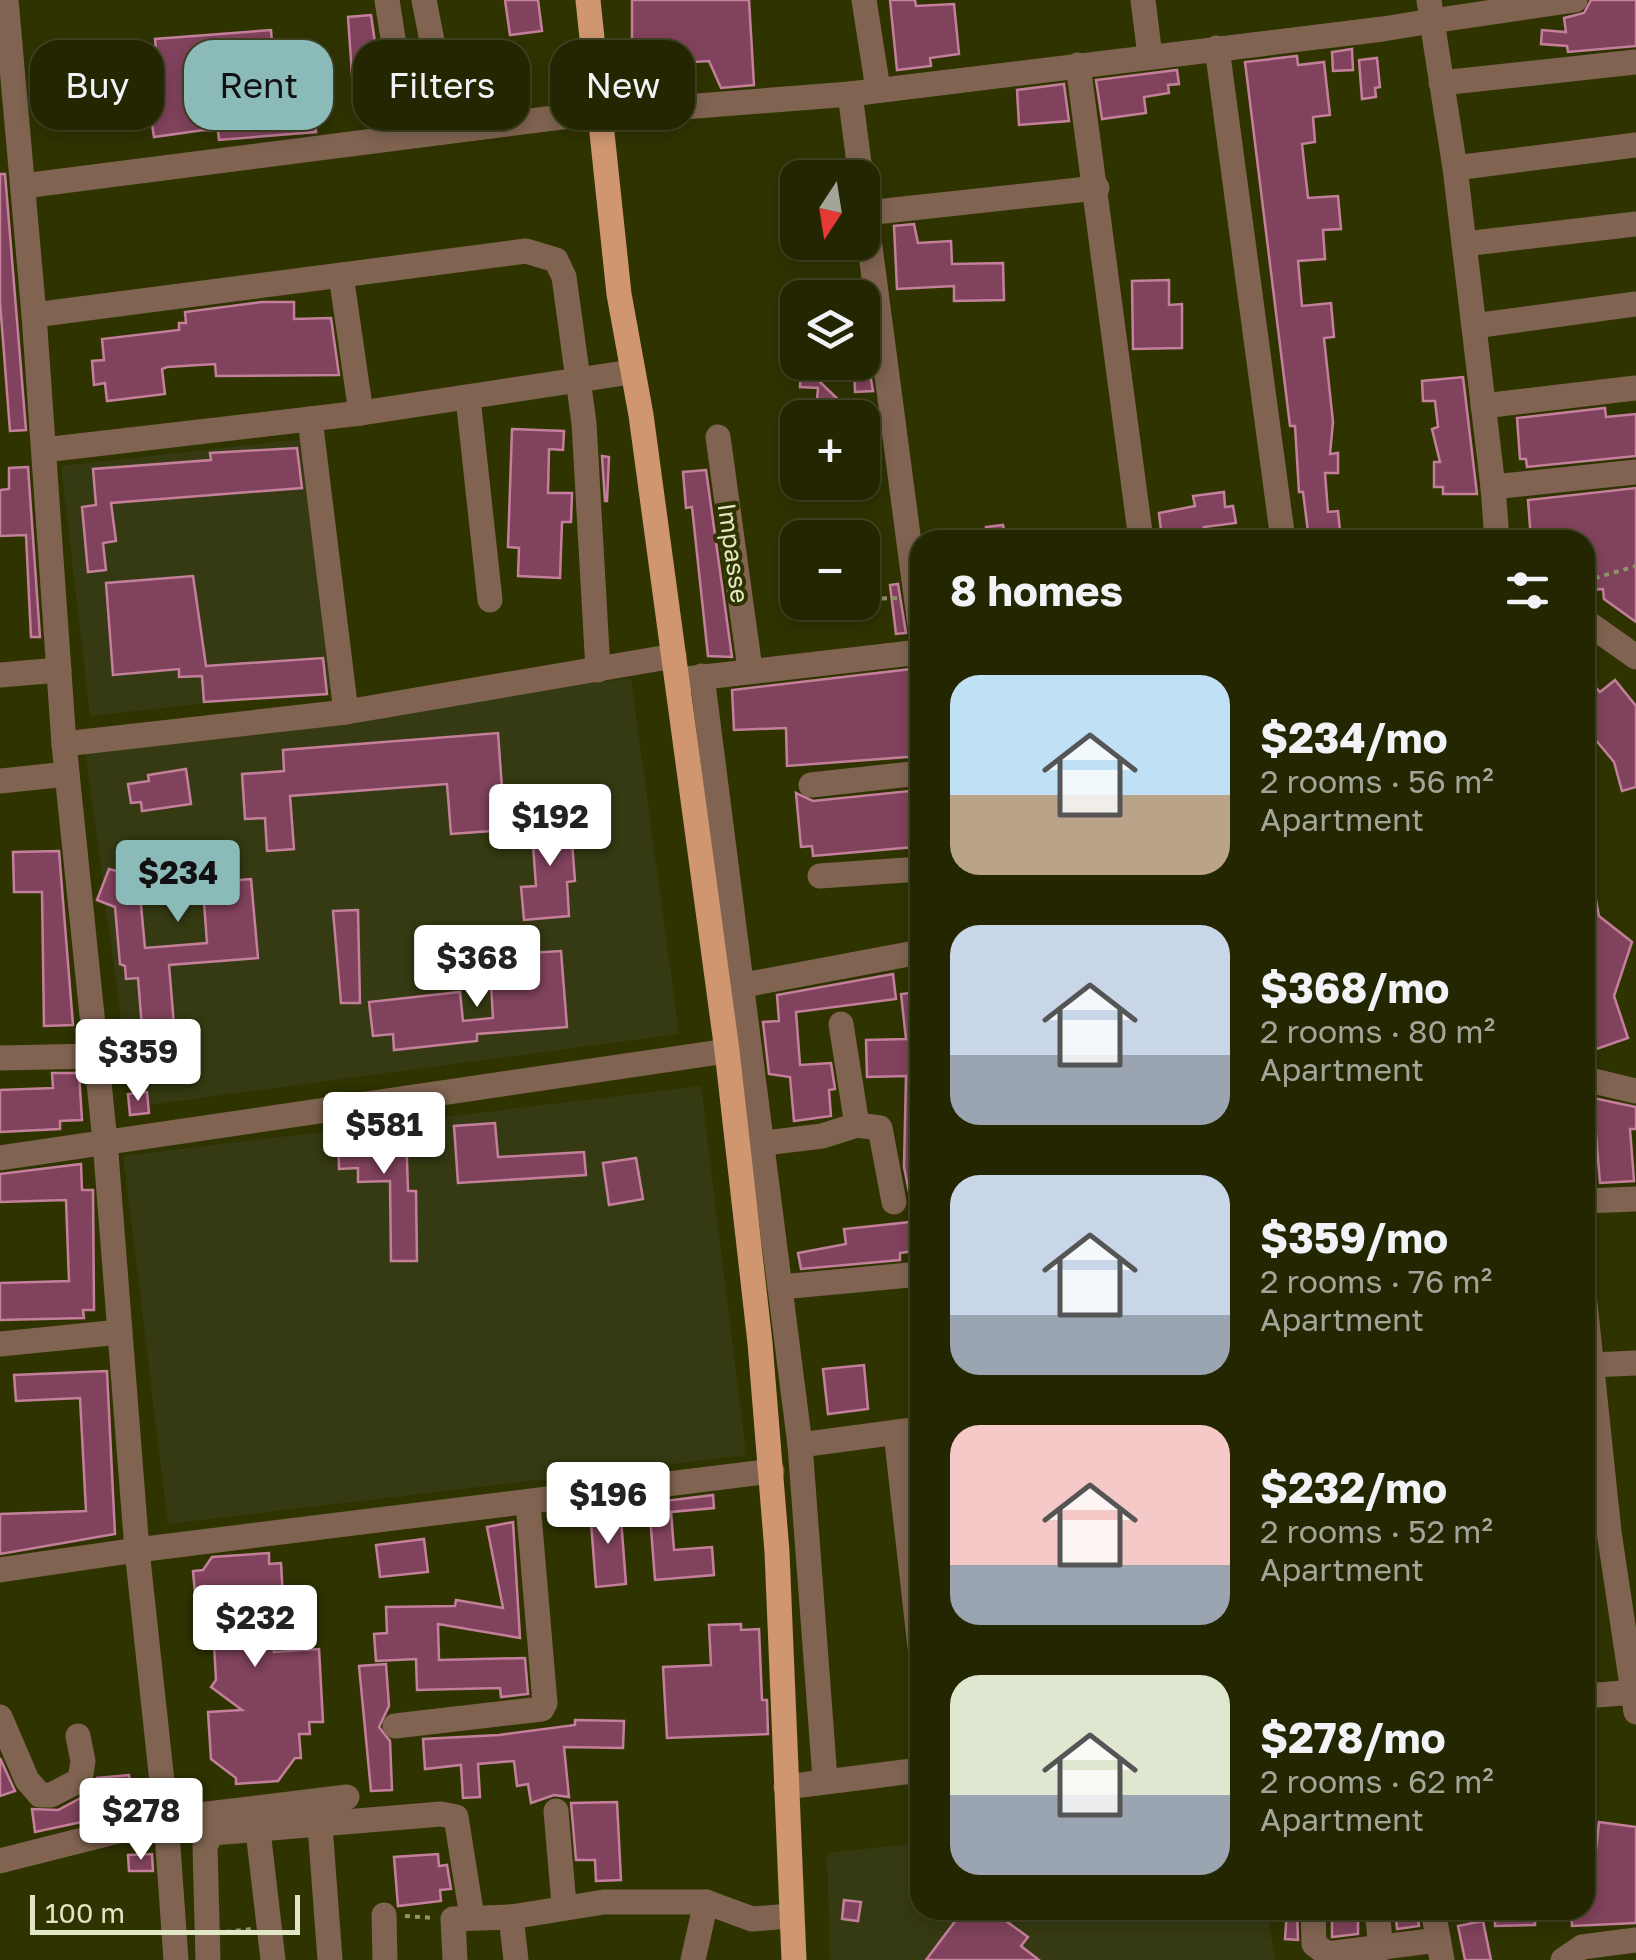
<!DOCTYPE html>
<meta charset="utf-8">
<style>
:root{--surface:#232600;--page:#2f320f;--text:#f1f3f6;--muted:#a3a599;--line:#404322;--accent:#8bbbb9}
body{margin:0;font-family:"Golos Text",sans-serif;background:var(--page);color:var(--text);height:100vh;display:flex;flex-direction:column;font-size:38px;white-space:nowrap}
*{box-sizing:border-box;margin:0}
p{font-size:32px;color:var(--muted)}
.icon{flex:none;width:55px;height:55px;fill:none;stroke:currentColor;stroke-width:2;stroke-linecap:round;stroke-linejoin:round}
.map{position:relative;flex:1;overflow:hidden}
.panel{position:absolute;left:910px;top:530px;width:685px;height:1390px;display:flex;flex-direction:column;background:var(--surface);border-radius:30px;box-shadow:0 5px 15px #0003,0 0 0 2px var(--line)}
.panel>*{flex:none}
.banner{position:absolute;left:30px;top:40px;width:730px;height:90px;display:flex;gap:20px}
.needle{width:65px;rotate:192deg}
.buttons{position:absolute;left:780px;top:160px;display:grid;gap:20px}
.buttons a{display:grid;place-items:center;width:100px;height:100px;border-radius:20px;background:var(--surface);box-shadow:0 5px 15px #0003,0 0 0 2px var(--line);font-size:50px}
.scale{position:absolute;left:30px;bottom:25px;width:270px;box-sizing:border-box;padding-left:10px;border:5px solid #e1e6c4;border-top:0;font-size:28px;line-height:35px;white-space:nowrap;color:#e1e6c4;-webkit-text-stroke:8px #2f3300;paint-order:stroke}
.price{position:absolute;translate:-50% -85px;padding:0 22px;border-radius:10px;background:#fff;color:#222;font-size:32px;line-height:65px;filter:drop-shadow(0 2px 5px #0008)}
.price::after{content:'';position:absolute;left:50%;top:60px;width:30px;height:22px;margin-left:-15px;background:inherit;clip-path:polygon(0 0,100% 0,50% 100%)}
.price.on{background:var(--accent);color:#111}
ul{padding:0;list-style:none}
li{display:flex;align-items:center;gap:30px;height:250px;padding:0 40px}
li span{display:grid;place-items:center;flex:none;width:280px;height:200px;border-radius:30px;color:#555}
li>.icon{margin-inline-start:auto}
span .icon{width:120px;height:120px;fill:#fffc;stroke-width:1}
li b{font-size:42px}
h2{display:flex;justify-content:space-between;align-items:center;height:120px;padding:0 40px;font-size:42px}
.pill{padding:0 35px;border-radius:30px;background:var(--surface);box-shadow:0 5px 15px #0003,0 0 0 2px var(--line);font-size:35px;line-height:90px}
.pill.on{background:var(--accent);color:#111}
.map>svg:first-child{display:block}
.built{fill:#363a12}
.building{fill:#80425c;stroke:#c4809b;stroke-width:2.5;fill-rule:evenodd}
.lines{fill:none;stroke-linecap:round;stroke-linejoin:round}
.path{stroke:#8e9369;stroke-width:4;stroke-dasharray:5 5;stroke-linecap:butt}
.minor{stroke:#806451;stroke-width:25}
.major{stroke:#cf9670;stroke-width:25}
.labels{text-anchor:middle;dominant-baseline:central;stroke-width:8;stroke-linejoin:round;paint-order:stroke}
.street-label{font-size:25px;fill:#e1e6c4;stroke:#2f3300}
</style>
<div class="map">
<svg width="1636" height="1960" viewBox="0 0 1636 1960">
<rect width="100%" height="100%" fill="#2f3300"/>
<g class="built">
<path d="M321 437 349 687 90 716 61 466Z"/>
<path d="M631 678 679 1034 133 1107 85 750Z"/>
<path d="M701 1086 746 1455 168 1524 123 1156Z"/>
<path d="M920 1843V1910H1267L1275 1960H830L827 1853Z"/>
</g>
<g class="building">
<path d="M505 0H538L542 31 510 35Z"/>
<path d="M632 0H749L754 85 721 88 709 61 632 66Z"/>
<path d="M890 0H915L916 6 954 4 959 54 930 58 931 66 897 70Z"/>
<path d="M1591 0H1636V46L1568 52 1567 46 1541 44 1542 30 1566 32 1564 18 1584 13Z"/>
<path d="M371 15 381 84H409L449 73 452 96 397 105 396 112 363 114 362 104H354L348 17Z"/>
<path d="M271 30 276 96 286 95 287 115 314 113 316 132 219 140 218 131 204 130 154 137 148 100 160 98 155 39Z"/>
<path d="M462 43H481V69L461 70Z"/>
<path d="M1352 49 1353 70 1333 71 1332 52Z"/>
<path d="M1297 56 1298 65 1324 62 1330 115 1313 117 1315 142 1302 144 1308 198 1338 196 1341 229 1323 230 1325 259 1298 261 1302 306 1331 303 1334 337 1324 338 1333 422 1330 454 1338 453V473H1325L1328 512 1338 511 1341 540H1309L1303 492H1299L1295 426H1290L1245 62Z"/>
<path d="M1377 58 1380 87 1375 88 1376 97 1362 99 1359 60Z"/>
<path d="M1177 70 1179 84 1168 85 1169 93 1144 97 1146 113 1102 119 1096 80Z"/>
<path d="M1064 84 1069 121 1019 125 1017 90Z"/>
<path d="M0 174H5L26 430 10 431 0 302Z"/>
<path d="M914 224 918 243 951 241 952 264 1003 263 1004 300 954 301V286L897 289 894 226Z"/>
<path d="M1169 280V305L1182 304V348L1133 349 1132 281Z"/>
<path d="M262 302H294V319L331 318 339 375 216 376 215 364 167 367 162 369 165 394 107 401 105 383 94 385 92 361 104 360 102 339 179 330V323H186L185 312Z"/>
<path d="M863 333 873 391 855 392 854 362 864 360Z"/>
<path d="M801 364 819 381 852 413 816 410 818 388 800 387Z"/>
<path d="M1463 377 1477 494H1443V487H1434V462H1440L1432 429 1438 427 1435 401H1423L1422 381Z"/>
<path d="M1605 408 1606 417 1636 414V456L1527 467 1526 459H1520L1517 418Z"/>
<path d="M512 429 564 431 563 450 549 449 548 493H572L571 522H562L560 578 518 576 519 548 508 547Z"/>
<path d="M297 448 302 488 111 503 116 541 103 543 106 570 88 572 82 507 96 505 93 469 211 460 210 453Z"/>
<path d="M602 456 609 457 607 501H605Z"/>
<path d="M28 467 40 637H31L26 535 0 536V490L9 489V468Z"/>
<path d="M706 470 732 657 708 656 692 507 686 508 683 472Z"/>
<path d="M1636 488V622L1604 599 1603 589 1589 590 1585 540H1531L1528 500Z"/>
<path d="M1224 492 1225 507 1233 506 1236 523 1204 527 1205 540H1162L1159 513 1195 506 1193 496Z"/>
<path d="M1003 525 1006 540H988L986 527Z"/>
<path d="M193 576 206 666 323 658 327 694 204 702 202 676 179 677V669L113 675 106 583Z"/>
<path d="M898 584 906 633 896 634 890 585Z"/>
<path d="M920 668V756L787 766 786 728 734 730 732 690Z"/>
<path d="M1585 676 1600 692 1615 680 1636 706V787L1622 791 1614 762 1585 727Z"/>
<path d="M498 733 505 830 451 834 447 784 290 796 294 849 267 851 265 818 245 819 242 774 284 771 283 750Z"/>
<path d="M186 769 191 804 142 811 141 802 131 803 128 784 149 781 148 775Z"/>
<path d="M909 791 914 847 813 856 812 846 801 847 796 793 813 801Z"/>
<path d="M570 815 575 881 567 882 569 916 524 920 521 887 536 886 531 818Z"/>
<path d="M59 851 73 1025 44 1026 42 892H14L13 852Z"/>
<path d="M223 860 225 881 251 879 258 958 169 965 174 1025 142 1028 138 978 126 979 125 966 120 964 115 907 97 900 109 869 136 876 140 866ZM203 889 207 943 145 948 140 894Z"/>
<path d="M1592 879 1599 916 1632 942 1614 996 1628 1038 1585 1053V880Z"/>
<path d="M358 910 360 1003H341L333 911Z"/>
<path d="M561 951 567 1027 477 1034V1041L394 1050 393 1034 373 1036 369 1002 460 992 463 1021 493 1018 491 984 531 981 529 953Z"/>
<path d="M893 974 896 999 796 1012 800 1065 831 1063 835 1089 829 1090 831 1116 794 1121 790 1077 769 1074 763 1022 779 1021 777 995Z"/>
<path d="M920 992V1197H910L904 1167 906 1076 867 1077 866 1040 906 1039 901 994Z"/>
<path d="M52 1073H79L82 1120 60 1121V1129L0 1132V1090L53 1088Z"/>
<path d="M147 1092 149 1113 130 1115 128 1094Z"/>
<path d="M1593 1098 1636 1107V1129H1630L1634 1181 1600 1183Z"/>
<path d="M383 1121V1130L406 1129 408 1191H416L417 1261H391L390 1181 358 1182V1168L339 1169 338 1125Z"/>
<path d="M495 1123 498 1157 584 1152 586 1175 458 1183 454 1126Z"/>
<path d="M636 1158 643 1199 609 1205 603 1163Z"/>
<path d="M81 1164 82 1190H93L94 1310H83L84 1318 0 1320V1283L69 1281 66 1200 0 1202V1174Z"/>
<path d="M920 1221V1250L900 1253V1260L801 1269 798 1253 846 1244 844 1229Z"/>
<path d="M864 1365 868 1409 828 1414 823 1369Z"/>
<path d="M107 1371 115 1534 0 1554V1514L86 1511 80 1398 16 1401 14 1375Z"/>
<path d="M713 1495 714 1508 671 1512 674 1550 712 1547 714 1575 655 1580 649 1503Z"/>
<path d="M620 1506 626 1584 596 1587 590 1510Z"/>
<path d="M513 1522 520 1638 438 1624 439 1660 525 1658 528 1694 501 1697 500 1688 417 1690 416 1659 376 1661 374 1634 387 1633 386 1607 455 1606 456 1600 503 1608 487 1527Z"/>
<path d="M424 1539 428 1572 380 1577 376 1545Z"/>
<path d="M269 1553V1564L281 1563 284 1616 272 1632 274 1652 319 1649 323 1722H309L310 1734H299L301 1758H295L278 1781 236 1784V1778L211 1759 208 1712 242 1710 211 1687 216 1680 213 1627 197 1615 193 1571 203 1570 212 1557Z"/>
<path d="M741 1624V1630L759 1629 762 1700H767L768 1734 667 1738 663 1667 711 1665 709 1625Z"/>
<path d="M386 1664 389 1706 379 1727 390 1741 392 1790 371 1791 359 1666Z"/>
<path d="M575 1720 624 1721 623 1748 564 1747 569 1797 554 1795 531 1803 528 1784 517 1786 514 1761 478 1764 480 1797 463 1798 461 1765 425 1769 423 1739 499 1735 575 1725Z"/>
<path d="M0 1758 15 1791 0 1796Z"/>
<path d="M129 1775 133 1811 35 1832 32 1809 58 1810 88 1794 97 1778Z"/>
<path d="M617 1802 621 1880 596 1881 595 1860H576L571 1803Z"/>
<path d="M1599 1822 1636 1827V1923L1572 1926 1571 1910H1585V1868H1594Z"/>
<path d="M152 1854 153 1871H129L128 1855Z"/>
<path d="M438 1854 439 1866 447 1865 451 1889 440 1890 441 1901 398 1906 394 1857Z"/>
<path d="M844 1900 861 1902 858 1921 842 1919Z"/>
<path d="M942 1910H1014L1006 1921 1028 1937 1021 1946 1039 1960H926L956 1920Z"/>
<path d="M1287 1910H1297L1298 1940 1285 1939Z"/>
<path d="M1332 1910H1358V1934L1332 1937Z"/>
<path d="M1395 1910H1417L1419 1926 1397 1929Z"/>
<path d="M1495 1910H1535V1925L1495 1926Z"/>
<path d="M1483 1921 1491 1960H1465L1458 1926Z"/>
</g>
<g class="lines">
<g class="path">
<path d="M1585 581 1636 566"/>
<path d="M862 599 897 598"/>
<path d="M405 1916 435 1918"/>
<path d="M226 1932 251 1929"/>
</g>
<g class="minor">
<path d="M6 0 34 315 64 744 105 1141 137 1550 772 1471"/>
<path d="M387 0 395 51 405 68 429 62 434 51 424 0"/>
<path d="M864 0 878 89"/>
<path d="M1143 0 1150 56"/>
<path d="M1217 48 1283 540"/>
<path d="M1078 65 1141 540"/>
<path d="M1441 83 1636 62"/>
<path d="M850 94 861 178"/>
<path d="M1455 168 1636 145"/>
<path d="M23 186 569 116 850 94 1383 29 1432 21 1429 0"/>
<path d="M862 186 920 626"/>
<path d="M866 213 1097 188"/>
<path d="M1464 244 1636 224"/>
<path d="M341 275 361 413"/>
<path d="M34 315 526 251 556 260 564 277 584 423 598 670"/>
<path d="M1474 326 1636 304"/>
<path d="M468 398 490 600"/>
<path d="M1483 406 1636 388"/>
<path d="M310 419 346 712"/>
<path d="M718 437 750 669"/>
<path d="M44 450 361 413 631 372"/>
<path d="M1493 487 1455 168 1432 21 1575 0"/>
<path d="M1497 540 1493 487 1636 472"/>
<path d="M1585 621 1636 657"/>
<path d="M0 675 59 670"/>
<path d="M702 676 800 1445 825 1779"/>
<path d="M687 679 920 652"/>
<path d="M64 744 346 712 674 656"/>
<path d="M0 781 67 774"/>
<path d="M811 785 920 773"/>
<path d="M820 876 920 869"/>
<path d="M744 985 920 952"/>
<path d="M841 1024 857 1125"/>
<path d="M0 1058 97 1056"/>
<path d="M1585 1079 1636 1091"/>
<path d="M749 1145 822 1136 857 1125 880 1128 894 1202"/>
<path d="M0 1158 727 1051"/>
<path d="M1585 1201 1636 1199"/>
<path d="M781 1287 920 1274"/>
<path d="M1585 1303 1609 1532 1636 1712"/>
<path d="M0 1344 120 1332"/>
<path d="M1591 1365 1636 1363"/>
<path d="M896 1433 920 1647"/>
<path d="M800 1445 920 1429"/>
<path d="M0 1570 137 1550 166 1819 176 1960"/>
<path d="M1585 1696 1636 1692"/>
<path d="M0 1717 27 1780 40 1795H51L80 1780 83 1761 78 1736"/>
<path d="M395 1726 542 1709 545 1703 528 1503"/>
<path d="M786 1787 920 1770"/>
<path d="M556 1811 564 1905"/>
<path d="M320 1826 330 1960"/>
<path d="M258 1831 273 1960"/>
<path d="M0 1861 166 1819 347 1797"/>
<path d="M1313 1910 1314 1944 1327 1954 1438 1940"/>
<path d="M1377 1910 1381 1949"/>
<path d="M1433 1910 1442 1960"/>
<path d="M384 1915 385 1960"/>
<path d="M511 1917 516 1960"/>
<path d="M208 1960 205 1846 212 1833 441 1814 456 1817 472 1917"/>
<path d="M455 1960 453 1919 511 1917 604 1902H706L752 1919 790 1916"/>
<path d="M693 1960 706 1902"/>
<path d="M1563 1960 1582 1947 1636 1940"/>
</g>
<path class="major" d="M588 0 619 294 641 415 727 1051 760 1343 777 1552 794 1960"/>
</g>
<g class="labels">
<g class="street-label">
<text transform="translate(734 553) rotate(82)">Impasse</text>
</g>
</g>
</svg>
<div class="buttons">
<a><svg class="needle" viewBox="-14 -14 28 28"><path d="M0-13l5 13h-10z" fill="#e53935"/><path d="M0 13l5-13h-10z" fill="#a3a599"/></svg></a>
<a><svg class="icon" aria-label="layers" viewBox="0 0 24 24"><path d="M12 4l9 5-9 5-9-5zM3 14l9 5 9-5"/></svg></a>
<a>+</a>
<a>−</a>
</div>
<div class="scale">100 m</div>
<b class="price" style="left:550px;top:869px">$192</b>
<b class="price on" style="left:178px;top:925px">$234</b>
<b class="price" style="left:477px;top:1010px">$368</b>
<b class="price" style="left:138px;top:1104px">$359</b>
<b class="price" style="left:384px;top:1177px">$581</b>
<b class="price" style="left:608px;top:1547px">$196</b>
<b class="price" style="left:255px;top:1670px">$232</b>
<b class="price" style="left:141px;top:1863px">$278</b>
<div class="banner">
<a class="pill">Buy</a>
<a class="pill on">Rent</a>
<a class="pill">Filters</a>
<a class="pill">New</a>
</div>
<section class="panel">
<h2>8 homes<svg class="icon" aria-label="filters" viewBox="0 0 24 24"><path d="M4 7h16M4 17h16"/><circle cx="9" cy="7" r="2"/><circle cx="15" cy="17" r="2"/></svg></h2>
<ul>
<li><span style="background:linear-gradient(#bfe0f5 60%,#b9a48a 0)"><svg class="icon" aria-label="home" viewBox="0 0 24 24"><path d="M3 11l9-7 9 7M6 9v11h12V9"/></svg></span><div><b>$234/mo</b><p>2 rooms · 56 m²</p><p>Apartment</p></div></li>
<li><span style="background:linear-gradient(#c9d6e8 65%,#9aa5b1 0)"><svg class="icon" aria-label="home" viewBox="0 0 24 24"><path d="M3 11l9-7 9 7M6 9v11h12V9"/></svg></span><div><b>$368/mo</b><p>2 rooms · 80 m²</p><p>Apartment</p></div></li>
<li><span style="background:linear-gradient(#c9d6e8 70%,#9aa5b1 0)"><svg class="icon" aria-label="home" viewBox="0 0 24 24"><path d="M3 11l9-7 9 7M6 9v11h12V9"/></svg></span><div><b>$359/mo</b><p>2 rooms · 76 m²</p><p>Apartment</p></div></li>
<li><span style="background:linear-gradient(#f6c9c9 70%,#9aa5b1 0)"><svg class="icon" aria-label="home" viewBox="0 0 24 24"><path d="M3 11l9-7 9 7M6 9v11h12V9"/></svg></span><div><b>$232/mo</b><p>2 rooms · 52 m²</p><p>Apartment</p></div></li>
<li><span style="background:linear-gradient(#dfe7d0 60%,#9aa5b1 0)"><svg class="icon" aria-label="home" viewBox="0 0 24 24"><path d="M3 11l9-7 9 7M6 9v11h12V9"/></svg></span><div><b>$278/mo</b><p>2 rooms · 62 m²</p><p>Apartment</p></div></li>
</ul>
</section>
</div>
